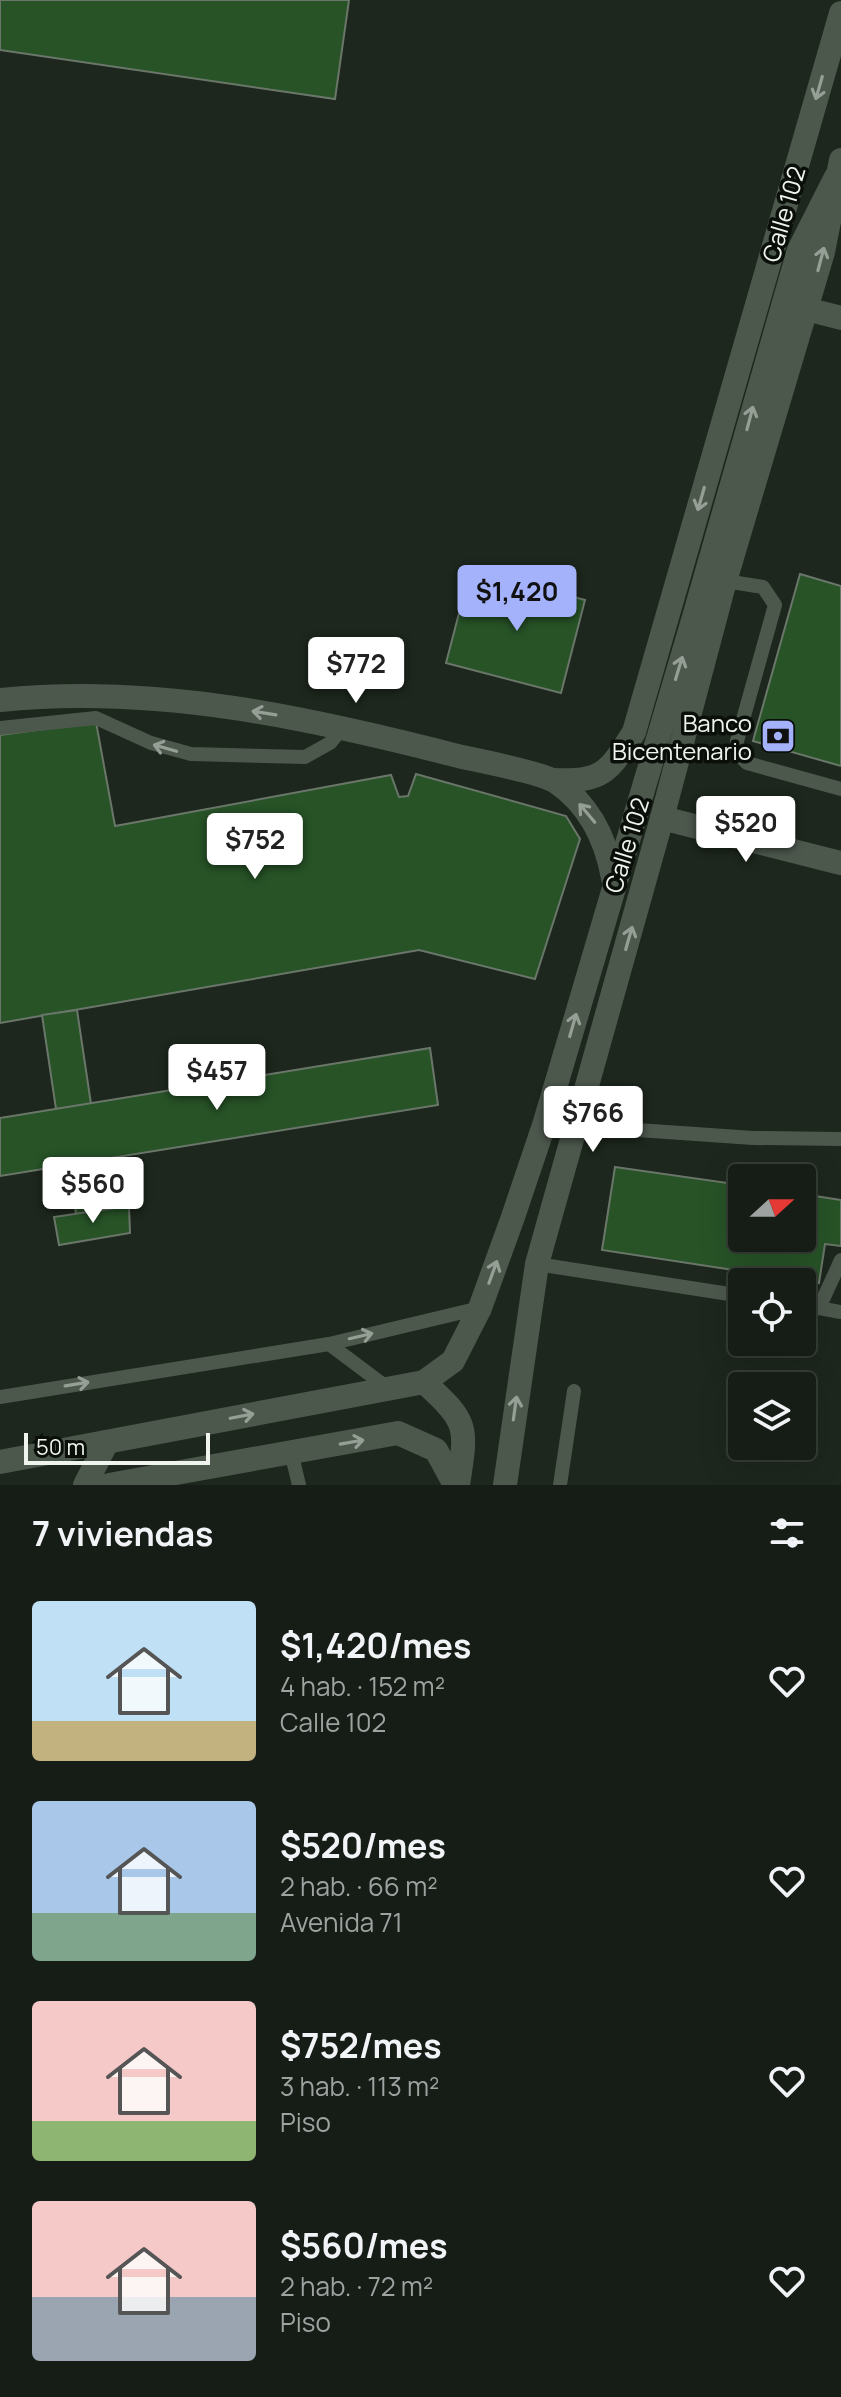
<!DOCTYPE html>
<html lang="es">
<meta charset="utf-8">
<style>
:root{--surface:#161d16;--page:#1f261f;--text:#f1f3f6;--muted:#9ea2a1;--line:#353b35;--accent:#a4b2fc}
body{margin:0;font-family:Manrope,sans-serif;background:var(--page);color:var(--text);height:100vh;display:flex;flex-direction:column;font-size:30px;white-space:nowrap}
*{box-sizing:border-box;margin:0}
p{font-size:26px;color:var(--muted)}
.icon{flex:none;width:44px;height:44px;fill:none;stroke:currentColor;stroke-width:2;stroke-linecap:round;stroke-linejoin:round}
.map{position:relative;height:1485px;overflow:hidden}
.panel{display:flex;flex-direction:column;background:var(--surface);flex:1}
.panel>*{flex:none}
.needle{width:52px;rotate:69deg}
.buttons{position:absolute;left:728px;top:1164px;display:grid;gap:16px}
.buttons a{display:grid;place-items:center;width:88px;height:88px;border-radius:8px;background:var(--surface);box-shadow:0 8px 32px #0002,0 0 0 2px var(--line);font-size:40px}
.scale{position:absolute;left:24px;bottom:20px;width:186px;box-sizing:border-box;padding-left:8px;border:4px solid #eff5ee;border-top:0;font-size:22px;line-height:28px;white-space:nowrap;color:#eff5ee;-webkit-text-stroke:6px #0a0f0a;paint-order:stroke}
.price{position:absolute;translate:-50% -68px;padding:0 18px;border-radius:8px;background:#fff;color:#222;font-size:26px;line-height:52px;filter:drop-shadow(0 2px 4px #0008)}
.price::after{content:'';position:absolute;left:50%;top:48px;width:24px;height:18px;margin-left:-12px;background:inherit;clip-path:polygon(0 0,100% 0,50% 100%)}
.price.selected{background:var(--accent);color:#111}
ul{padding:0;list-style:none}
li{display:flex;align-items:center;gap:24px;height:200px;padding:0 32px}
li span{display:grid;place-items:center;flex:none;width:224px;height:160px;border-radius:8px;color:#555}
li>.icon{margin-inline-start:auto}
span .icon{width:96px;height:96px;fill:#fffc;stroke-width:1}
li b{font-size:34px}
h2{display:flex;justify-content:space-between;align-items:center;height:96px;padding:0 32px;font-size:34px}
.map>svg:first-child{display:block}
.building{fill:#275327;stroke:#6a766a;stroke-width:2}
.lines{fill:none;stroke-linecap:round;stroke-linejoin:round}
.lane{stroke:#4d584d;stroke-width:14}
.street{stroke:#4d584d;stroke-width:24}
.oneway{stroke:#969f95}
.labels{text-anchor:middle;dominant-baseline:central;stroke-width:7;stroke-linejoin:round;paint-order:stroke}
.street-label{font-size:24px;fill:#eff5ee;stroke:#0a0f0a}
.poi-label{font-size:24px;fill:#eff5ee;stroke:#0a0f0a;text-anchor:end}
</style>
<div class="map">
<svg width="841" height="1485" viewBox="0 0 841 1485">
<rect width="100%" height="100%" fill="#1d271d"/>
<g class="building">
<path d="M0 0H349L335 99 0 50Z"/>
<path d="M800 574 841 586V766L753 741Z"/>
<path d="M492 575 585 600 561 693 446 663 464 594Z"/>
<path d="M96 722 115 826 391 775 399 797 408 796 416 774 566 816 580 839 535 979 419 950 0 1023V735Z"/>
<path d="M77 1010 91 1104 56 1109 42 1015Z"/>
<path d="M430 1048 438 1105 0 1176V1118Z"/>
<path d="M92 1161 98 1210 76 1214 69 1164Z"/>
<path d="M615 1167 742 1185V1238H802V1194L841 1200V1246L825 1244 819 1283 602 1250Z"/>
<path d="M129 1206 130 1233 59 1245 54 1217Z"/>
</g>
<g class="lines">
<g class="lane">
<path d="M725 581 763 587 775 605 737 741 738 754 747 763 841 789"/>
<path d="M0 728 96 718 151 743 191 754 305 757 330 743 343 727"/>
<path d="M578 1117 609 1128 753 1138 841 1139"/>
<path d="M537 1264 742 1296"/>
<path d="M802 1305 841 1312"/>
<path d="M819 1308 841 1260"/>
<path d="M329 1344 389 1389"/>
<path d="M0 1397 329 1344 480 1308"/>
<path d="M291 1452 299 1485"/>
<path d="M560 1485 574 1391"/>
</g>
<g class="street">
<path d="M806 309 841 318"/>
<path d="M0 700C157 684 311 718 462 757 481 761 543 773 556 782 590 805 606 839 613 878"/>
<path d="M554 780C603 782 609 772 634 732L841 13"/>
<path d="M662 818 841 863"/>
<path d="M424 1382C469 1423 467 1426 458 1485"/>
<path d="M0 1462 424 1382 453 1361 480 1308 513 1217 545 1122 694 617 799 250 836 177"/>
<path d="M85 1485 107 1442"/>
<path d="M109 1485 398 1433 436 1450 455 1485"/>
<path d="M505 1485 537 1264 662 818 725 581 823 252 841 160"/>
</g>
</g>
<defs><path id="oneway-shaft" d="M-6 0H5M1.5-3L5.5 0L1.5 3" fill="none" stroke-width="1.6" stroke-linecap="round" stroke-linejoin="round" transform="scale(2)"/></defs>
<g class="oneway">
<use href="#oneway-shaft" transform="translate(819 88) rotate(106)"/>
<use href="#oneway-shaft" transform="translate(821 259) rotate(-75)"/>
<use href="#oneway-shaft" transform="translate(750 418) rotate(-75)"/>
<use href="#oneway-shaft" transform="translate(701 499) rotate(106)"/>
<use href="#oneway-shaft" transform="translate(679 668) rotate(-73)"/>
<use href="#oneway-shaft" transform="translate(264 713) rotate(-171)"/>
<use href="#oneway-shaft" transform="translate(165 748) rotate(-164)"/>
<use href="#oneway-shaft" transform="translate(587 813) rotate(-130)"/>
<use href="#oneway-shaft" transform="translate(629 938) rotate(-74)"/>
<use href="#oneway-shaft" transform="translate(573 1025) rotate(-74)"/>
<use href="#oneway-shaft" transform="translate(493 1272) rotate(-70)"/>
<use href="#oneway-shaft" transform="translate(361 1336) rotate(-13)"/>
<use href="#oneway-shaft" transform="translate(77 1384) rotate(-9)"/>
<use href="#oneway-shaft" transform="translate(515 1408) rotate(-82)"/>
<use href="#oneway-shaft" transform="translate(242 1416) rotate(-11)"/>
<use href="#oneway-shaft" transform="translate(352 1442) rotate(-10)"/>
</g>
<defs>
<g id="bank-square" transform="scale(1.8)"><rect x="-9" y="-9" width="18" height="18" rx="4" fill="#a4b2fc" stroke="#0a0f0a"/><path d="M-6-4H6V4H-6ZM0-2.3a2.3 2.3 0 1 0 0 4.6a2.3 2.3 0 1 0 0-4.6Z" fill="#111"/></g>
</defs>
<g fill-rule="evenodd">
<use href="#bank-square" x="778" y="736"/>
</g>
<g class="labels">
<g class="street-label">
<text transform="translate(783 214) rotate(-74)">Calle 102</text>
<text transform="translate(626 845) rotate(-73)">Calle 102</text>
</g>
<g class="poi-label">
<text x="752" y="722">Banco<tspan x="752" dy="28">Bicentenario</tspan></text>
</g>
</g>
</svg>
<div class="buttons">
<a><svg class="needle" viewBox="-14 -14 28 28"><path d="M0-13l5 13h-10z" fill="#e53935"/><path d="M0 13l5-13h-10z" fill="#9ea2a1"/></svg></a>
<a><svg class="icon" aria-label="locate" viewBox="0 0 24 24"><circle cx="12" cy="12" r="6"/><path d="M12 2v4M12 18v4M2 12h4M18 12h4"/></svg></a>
<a><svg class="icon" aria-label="layers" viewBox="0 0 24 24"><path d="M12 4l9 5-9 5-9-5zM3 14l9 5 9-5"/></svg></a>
</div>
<div class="scale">50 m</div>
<b class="price selected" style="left:517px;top:633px">$1,420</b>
<b class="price" style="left:356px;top:705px">$772</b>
<b class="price" style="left:746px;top:864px">$520</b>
<b class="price" style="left:255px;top:881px">$752</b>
<b class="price" style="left:217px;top:1112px">$457</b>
<b class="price" style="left:593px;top:1154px">$766</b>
<b class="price" style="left:93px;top:1225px">$560</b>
</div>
<section class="panel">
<h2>7 viviendas<svg class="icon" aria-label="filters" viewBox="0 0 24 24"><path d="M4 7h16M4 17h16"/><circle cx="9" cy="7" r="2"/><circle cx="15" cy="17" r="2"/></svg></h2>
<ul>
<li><span style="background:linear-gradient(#bfe0f5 75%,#c2b280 0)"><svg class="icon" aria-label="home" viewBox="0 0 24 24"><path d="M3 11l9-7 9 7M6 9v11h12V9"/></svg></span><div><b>$1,420/mes</b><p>4 hab. · 152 m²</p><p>Calle 102</p></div><svg class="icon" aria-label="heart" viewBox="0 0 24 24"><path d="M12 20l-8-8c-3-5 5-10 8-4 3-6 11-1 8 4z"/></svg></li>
<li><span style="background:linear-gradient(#a9c7e8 70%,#7fa58c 0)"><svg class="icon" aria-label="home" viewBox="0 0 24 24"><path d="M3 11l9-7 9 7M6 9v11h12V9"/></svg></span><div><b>$520/mes</b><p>2 hab. · 66 m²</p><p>Avenida 71</p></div><svg class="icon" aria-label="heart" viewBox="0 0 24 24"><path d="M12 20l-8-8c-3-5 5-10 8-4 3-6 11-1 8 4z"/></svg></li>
<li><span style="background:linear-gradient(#f6c9c9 75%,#8fb573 0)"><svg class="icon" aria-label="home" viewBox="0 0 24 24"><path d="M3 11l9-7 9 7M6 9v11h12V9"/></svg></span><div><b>$752/mes</b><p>3 hab. · 113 m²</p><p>Piso</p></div><svg class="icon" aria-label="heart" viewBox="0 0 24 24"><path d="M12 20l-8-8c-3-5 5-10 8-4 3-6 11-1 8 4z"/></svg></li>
<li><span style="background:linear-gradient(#f6c9c9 60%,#9aa5b1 0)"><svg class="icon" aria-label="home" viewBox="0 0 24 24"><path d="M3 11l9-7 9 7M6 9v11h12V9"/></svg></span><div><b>$560/mes</b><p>2 hab. · 72 m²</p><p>Piso</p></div><svg class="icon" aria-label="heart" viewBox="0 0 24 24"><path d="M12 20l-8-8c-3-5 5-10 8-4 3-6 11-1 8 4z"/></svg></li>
</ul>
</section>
